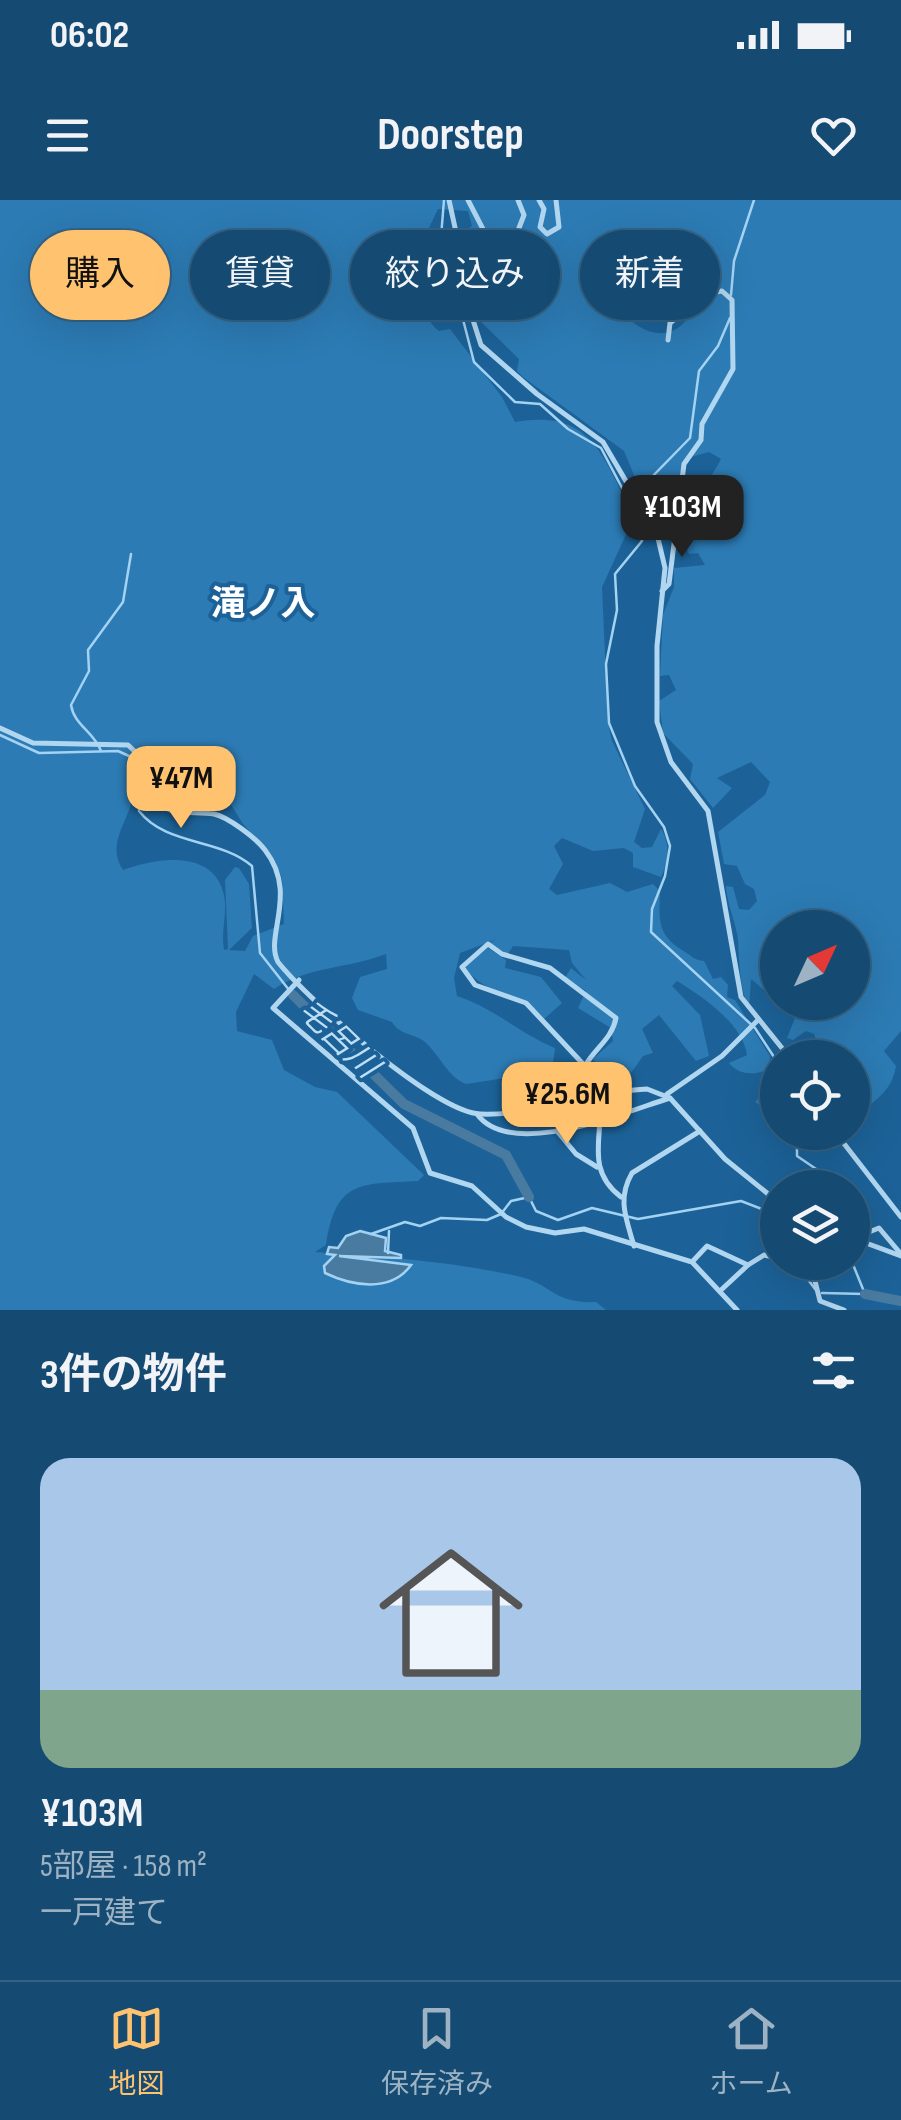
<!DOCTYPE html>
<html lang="ja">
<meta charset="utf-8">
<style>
:root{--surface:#154a72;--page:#22547a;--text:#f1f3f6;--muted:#9db3c4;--line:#346284;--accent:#ffc370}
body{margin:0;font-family:"Sofia Sans Condensed","Noto Sans JP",sans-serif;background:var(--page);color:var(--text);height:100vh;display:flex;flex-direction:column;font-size:38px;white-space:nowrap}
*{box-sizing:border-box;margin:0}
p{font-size:32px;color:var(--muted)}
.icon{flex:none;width:55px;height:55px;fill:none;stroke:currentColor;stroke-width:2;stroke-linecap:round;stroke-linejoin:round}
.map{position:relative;height:1110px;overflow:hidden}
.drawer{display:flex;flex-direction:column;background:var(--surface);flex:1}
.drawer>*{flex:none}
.top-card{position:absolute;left:30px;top:30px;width:842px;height:90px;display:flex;gap:20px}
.needle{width:65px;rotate:46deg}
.tools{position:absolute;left:760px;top:710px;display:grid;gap:20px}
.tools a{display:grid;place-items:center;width:110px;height:110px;border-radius:50%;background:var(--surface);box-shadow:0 10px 40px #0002,0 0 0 2px var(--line);font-size:50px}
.price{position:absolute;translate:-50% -85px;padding:0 22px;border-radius:20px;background:var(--accent);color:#111;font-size:32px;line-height:65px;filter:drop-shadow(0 2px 5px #0008)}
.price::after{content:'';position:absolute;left:50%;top:60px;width:30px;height:22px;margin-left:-15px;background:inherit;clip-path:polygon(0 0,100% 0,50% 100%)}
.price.on{background:#222;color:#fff}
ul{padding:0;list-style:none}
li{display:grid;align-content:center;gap:20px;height:530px;padding:0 40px}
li+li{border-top:2px solid var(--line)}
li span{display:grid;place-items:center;height:310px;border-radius:30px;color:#555}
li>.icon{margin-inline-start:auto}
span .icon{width:180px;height:180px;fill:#fffc;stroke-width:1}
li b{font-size:42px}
h2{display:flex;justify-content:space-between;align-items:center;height:120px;padding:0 40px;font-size:42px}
.chip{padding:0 35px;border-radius:45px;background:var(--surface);box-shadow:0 10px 40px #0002,0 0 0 2px var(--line);font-size:35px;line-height:90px}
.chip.on{background:var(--accent);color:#111}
.status{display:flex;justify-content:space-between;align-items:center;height:70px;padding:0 50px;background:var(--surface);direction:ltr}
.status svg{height:28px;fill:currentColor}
header{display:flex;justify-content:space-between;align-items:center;height:130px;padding:0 40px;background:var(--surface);font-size:45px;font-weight:700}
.tab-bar{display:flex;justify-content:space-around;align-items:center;height:140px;border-top:2px solid var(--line);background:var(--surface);font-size:28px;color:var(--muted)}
.tab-bar a{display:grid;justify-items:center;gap:5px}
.tab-bar .on{color:var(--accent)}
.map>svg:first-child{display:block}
.green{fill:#2c7bb4;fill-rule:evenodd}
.water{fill:#497a9f;stroke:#a4d2f2;stroke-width:2.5}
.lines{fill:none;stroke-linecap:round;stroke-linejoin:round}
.stream{stroke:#a4d2f2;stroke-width:2.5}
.river{stroke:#497a9f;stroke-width:10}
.minor{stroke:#b1d6f0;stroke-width:5}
.labels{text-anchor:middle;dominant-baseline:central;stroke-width:8;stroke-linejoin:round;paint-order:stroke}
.water-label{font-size:32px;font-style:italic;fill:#bddff6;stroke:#1c6298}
.quarter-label{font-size:35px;font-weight:bold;fill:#fff;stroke:#1c6298}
</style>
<div class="status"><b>06:02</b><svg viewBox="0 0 49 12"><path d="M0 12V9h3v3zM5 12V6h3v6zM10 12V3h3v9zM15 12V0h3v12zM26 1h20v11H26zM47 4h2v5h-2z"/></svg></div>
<header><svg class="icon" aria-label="menu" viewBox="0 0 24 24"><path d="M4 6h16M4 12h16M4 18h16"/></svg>Doorstep<svg class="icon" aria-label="heart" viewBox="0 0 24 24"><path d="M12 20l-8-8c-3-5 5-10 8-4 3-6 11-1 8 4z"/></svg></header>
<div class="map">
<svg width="901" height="1110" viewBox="0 0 901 1110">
<rect width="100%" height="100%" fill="#1c6298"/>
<g class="green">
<path d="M0 0H901V831L884 851 896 866C892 892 874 902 853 916V895L863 889 864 879 853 868 852 858 819 848 814 834 806 831 793 840 787 838 795 818 779 803 852 802V728H778L777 801 751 779 749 809C740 789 739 762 738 740 736 722 727 705 726 686L733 687 739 709 749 710 757 701 754 689 745 684 737 666 724 664 718 632 765 595 770 582 751 562 717 578 732 588 713 608 690 579 693 564 663 533 659 501 676 490 669 475 660 476 663 415 674 387V368L705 365 698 353 689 354C669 317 706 290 721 259L709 252 687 258 679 278 651 304H646L624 251 523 177 517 171 519 159 476 117 469 92 464 31 472 26 468 11 438 9 428 30 438 70 419 83C421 102 424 119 439 131L450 129 502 197 515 222C593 208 603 258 634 317L602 387 608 523 612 541 645 609 634 642 642 648 652 647 661 629C671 643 668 663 661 677L633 667V653L624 648 593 651 562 638 554 646 563 664 549 689 557 695 610 683 627 692 653 684 660 691C659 720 657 734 682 750 692 756 694 760 704 761L713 779 721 777 728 785 727 797 735 800 770 856 769 869C755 875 740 876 729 863L747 855C743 824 703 797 677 781L672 786 700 815 709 856 696 861 659 815 642 829 653 853 643 856 631 873 611 885 593 859 613 841 611 828 578 808 586 791 565 778 571 768 586 780 572 763 569 750 513 746 508 754 489 743 497 739 460 753 454 778 457 796C494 808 519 833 555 848L553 864 543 872 466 884C448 877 440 856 426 843 416 833 400 836 392 822L358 810 352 798 360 777 387 769 386 754C348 769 308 766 274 789L254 774 236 812 237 831 272 840 284 870 315 887 337 892 424 975 418 981C359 984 336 980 326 1045L315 1052C383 1057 450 1061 517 1076 552 1083 552 1104 596 1102L606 1110H0ZM648 90 680 103 690 115C670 146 639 133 619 109ZM195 578 217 582 243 624 273 657 282 678 284 724 253 736 245 751 229 750 252 728 249 684 239 668 235 667 225 680 228 749 224 750C221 732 226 719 225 702 220 649 160 656 123 670 105 643 130 621 134 592L169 602 179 588Z"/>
<path d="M488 748 506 760 505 768 541 777 562 803 544 819C516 789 487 797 464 767Z"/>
<path d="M772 885 777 886V917L755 902Z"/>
</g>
<path class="water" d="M360 1031 386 1038 385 1051 401 1055V1058L339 1056 411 1065C391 1093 352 1086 325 1073L324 1066 335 1055 327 1054 329 1047 338 1048 346 1036Z"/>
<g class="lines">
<g class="stream">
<path d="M444 0 441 37 452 51 451 73 474 162 515 202 540 204 568 229 601 248 640 322 642 341 615 374 617 410 606 464 609 523 635 586 664 627 670 646 665 676 652 709 651 732 755 828 778 863"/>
<path d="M731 95 734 61 754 0"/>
<path d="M640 301 644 285 690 238 699 171 718 146 730 118"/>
<path d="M0 535 39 553 118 551 129 556 139 575V611C166 646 220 638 252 666L260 753 293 795"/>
<path d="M101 551C94 532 74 525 71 505L89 471 88 450 123 402 131 354"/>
<path d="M778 885 773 910 778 917"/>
<path d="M797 932V956L822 973 830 988"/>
<path d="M371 1034 405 1022 420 1026 441 1018 487 1020 501 1014 511 1001 529 997 536 1011 558 1020 592 1008 638 1019 741 1001 767 1011 778 1021"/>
<path d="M388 1053 389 1031"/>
<path d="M795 1062 815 1089"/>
<path d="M822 1093 865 1094 852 1062"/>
</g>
<g class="river">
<path d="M293 795 404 904 506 955 529 997"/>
<path d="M865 1094 901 1101"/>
</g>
<g class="minor">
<path d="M449 0 459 46V76L481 145 537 194 603 242 657 334 665 368 657 446V522L671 562 708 611 741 797 790 858"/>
<path d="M468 0 501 64 539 92 541 84 512 46 524 15 518 0"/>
<path d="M539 0 544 9 540 27 547 34 559 27 556 0"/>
<path d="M662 391 669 384 684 264 701 240 702 224 733 169 732 100 722 91 709 93 670 123 668 140"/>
<path d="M0 528 33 543 128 545 146 562C149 572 147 583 151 593 164 619 191 610 214 614 228 617 256 638 265 650 299 694 264 736 278 762 307 799 435 912 480 914 530 916 585 897 634 890L647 889 670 898 725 959 778 1002"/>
<path d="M488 744 502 754 550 768 616 818C612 839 595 848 585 866L526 803 475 785 462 767Z"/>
<path d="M299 780 273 808 413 928 430 973 472 986 506 1017 526 1027 555 1033 584 1029 692 1062 737 1110"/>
<path d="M585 866 610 893"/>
<path d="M667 894 722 856 757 821"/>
<path d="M600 895C604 935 584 969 621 997"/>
<path d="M477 914C511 961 627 911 670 898"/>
<path d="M557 931 576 954 597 967"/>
<path d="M835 932 901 1017"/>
<path d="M854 1038 879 1028 901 1054"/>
<path d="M855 1039 901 1056"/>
<path d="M634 1046C626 1018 617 999 632 973L700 931"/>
<path d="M692 1062 707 1046 748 1065 764 1055 778 1058"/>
<path d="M802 1062 815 1081 820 1101 844 1110"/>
<path d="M720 1091 748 1065"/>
</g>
</g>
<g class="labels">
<g class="water-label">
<text transform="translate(338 839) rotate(44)">毛呂川</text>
</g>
<g class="quarter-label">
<text x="263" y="404">滝ノ入</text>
</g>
</g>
</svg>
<div class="tools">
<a><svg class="needle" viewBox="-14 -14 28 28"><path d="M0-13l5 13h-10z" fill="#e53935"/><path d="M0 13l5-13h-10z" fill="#9db3c4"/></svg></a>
<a><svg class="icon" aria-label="locate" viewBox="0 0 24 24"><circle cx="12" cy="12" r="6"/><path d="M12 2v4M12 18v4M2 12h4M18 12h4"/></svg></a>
<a><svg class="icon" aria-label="layers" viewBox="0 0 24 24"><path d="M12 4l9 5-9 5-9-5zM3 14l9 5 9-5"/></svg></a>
</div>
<b class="price on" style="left:682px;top:360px">¥103M</b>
<b class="price" style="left:181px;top:631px">¥47M</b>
<b class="price" style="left:567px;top:947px">¥25.6M</b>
<div class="top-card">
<a class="chip on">購入</a>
<a class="chip">賃貸</a>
<a class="chip">絞り込み</a>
<a class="chip">新着</a>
</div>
</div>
<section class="drawer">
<h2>3件の物件<svg class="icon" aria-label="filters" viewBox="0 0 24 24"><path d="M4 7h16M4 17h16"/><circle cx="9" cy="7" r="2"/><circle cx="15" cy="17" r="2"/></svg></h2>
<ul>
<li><span style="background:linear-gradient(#a9c7e8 75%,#7fa58c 0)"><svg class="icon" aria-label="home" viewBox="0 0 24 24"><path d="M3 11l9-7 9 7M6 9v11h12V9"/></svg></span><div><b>¥103M</b><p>5部屋 · 158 m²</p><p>一戸建て</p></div></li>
</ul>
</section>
<nav class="tab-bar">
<a class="on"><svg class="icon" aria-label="map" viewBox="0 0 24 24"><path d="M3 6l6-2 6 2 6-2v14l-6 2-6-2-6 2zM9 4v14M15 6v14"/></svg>地図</a>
<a><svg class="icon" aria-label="saved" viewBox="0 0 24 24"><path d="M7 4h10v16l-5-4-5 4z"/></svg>保存済み</a>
<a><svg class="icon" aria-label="home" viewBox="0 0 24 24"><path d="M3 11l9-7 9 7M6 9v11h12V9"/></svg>ホーム</a>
</nav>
